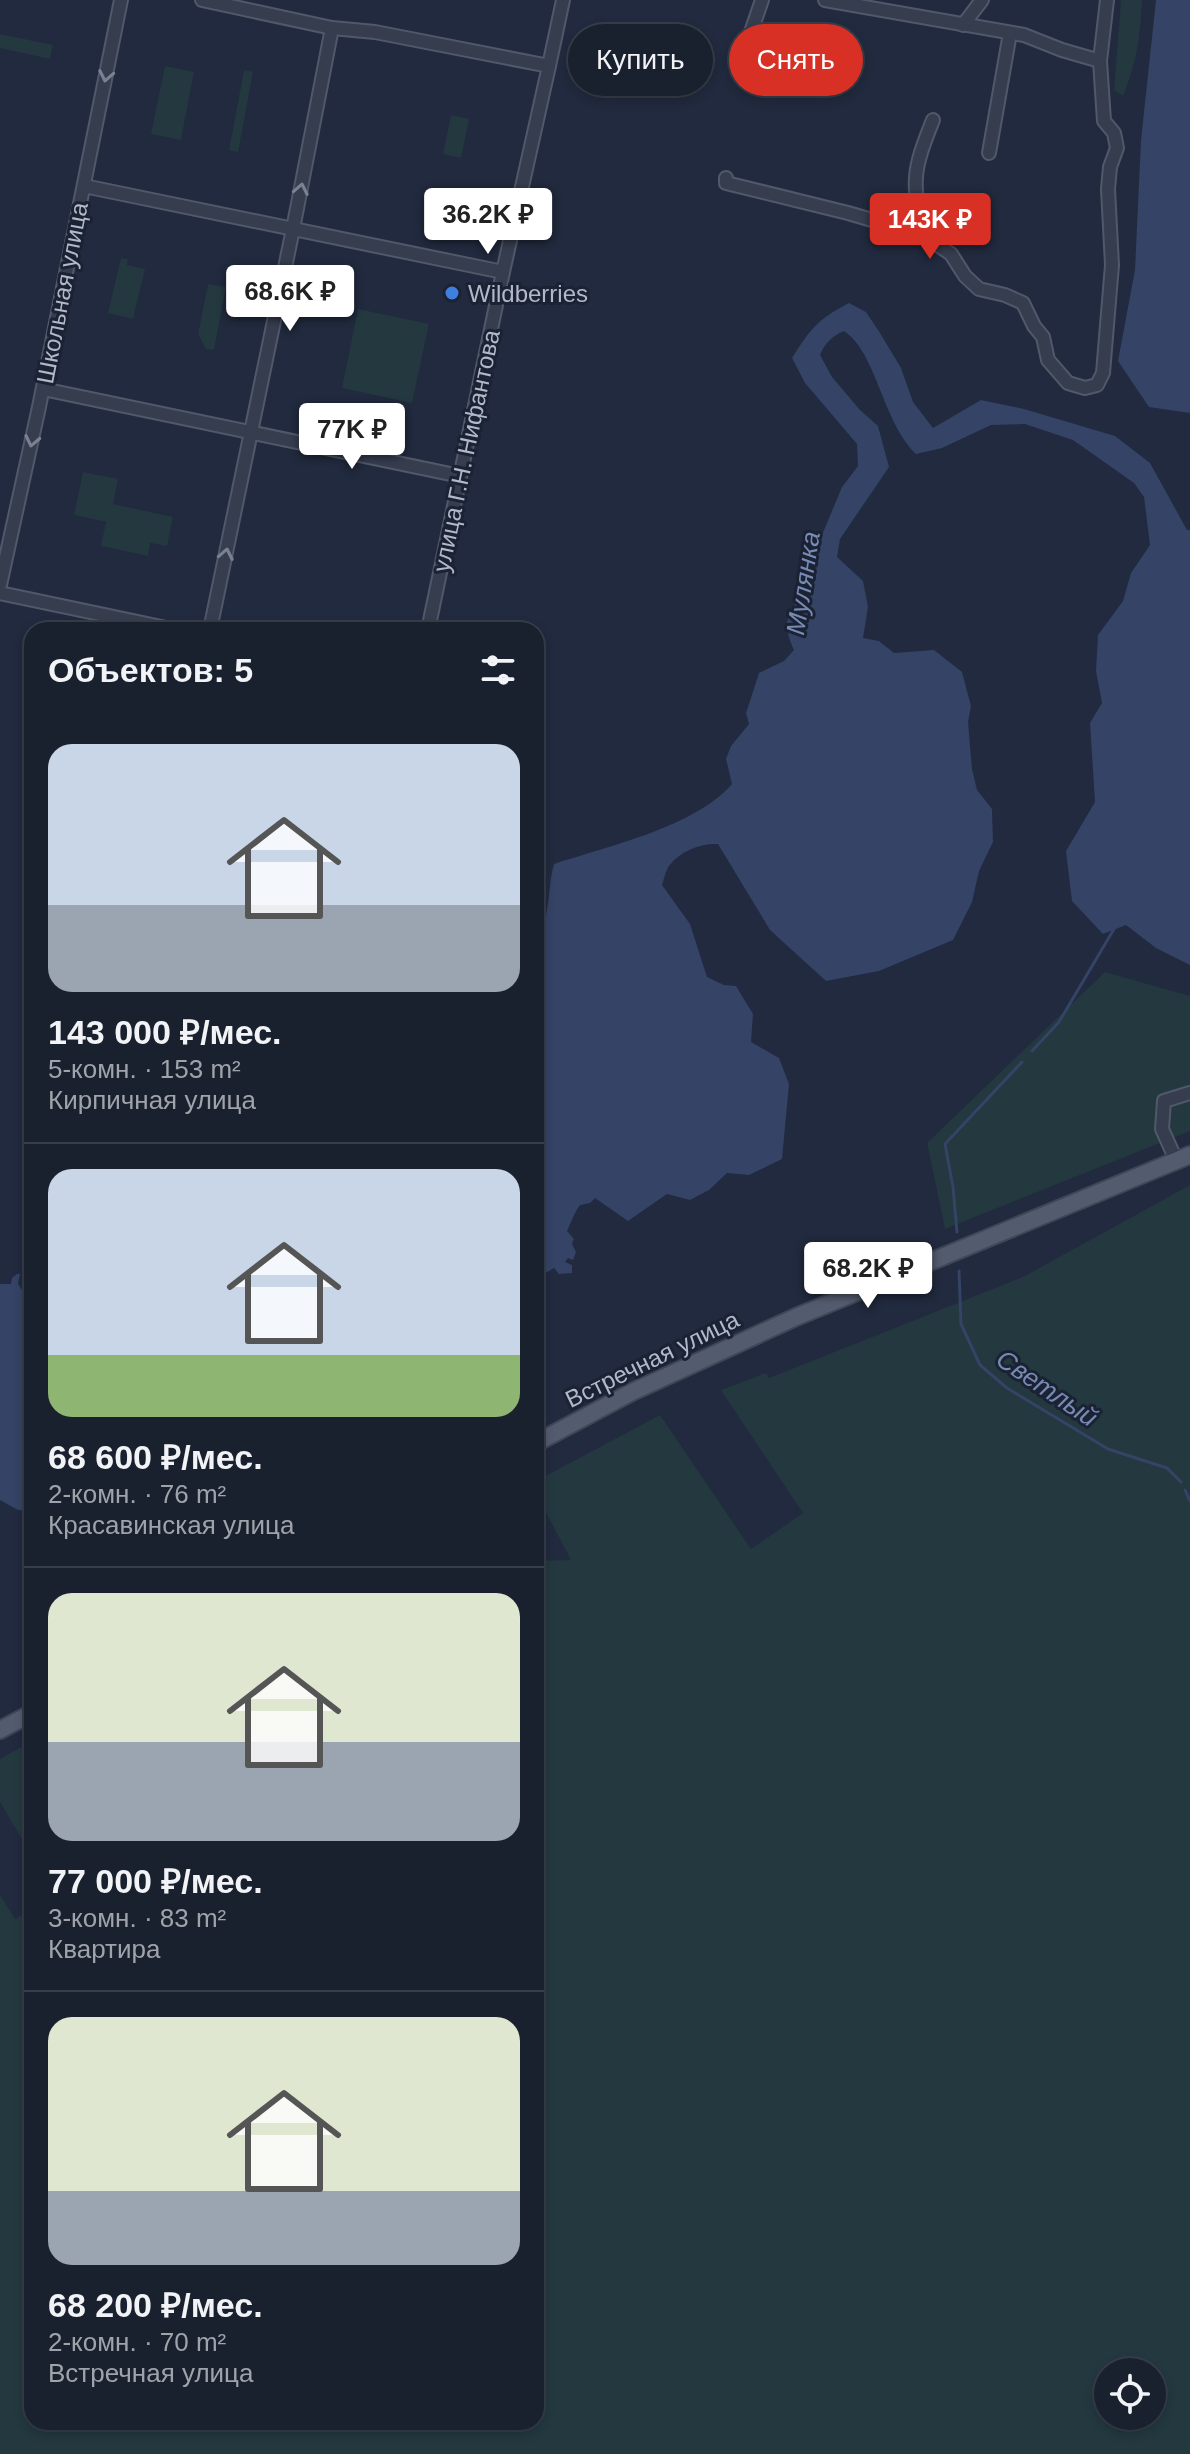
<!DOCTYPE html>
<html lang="ru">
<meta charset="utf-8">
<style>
:root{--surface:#19202e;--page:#222836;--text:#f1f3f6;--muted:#9fa3aa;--line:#373e4a;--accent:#d93025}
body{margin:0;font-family:Helvetica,sans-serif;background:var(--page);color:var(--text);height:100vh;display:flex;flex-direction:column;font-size:30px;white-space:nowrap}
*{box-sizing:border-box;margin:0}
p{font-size:26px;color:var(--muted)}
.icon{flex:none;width:44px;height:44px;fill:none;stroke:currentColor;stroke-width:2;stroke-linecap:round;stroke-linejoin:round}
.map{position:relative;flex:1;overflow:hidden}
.sheet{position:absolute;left:24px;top:622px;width:520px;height:1808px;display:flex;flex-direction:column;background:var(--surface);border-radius:24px;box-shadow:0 4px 12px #0003,0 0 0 2px var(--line)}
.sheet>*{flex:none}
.banner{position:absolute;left:568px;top:24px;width:502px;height:72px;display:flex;gap:16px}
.buttons{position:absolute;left:1094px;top:2358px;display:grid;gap:16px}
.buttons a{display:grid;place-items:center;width:72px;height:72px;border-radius:50%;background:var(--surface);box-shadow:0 4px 12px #0003,0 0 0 2px var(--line);font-size:40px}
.price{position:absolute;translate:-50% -68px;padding:0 18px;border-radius:8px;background:#fff;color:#222;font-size:26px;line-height:52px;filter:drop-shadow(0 2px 4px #0008)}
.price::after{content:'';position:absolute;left:50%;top:48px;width:24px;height:18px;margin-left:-12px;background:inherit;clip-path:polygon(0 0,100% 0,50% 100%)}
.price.current{background:var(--accent);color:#fff}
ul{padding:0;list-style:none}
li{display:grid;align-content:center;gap:16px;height:424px;padding:0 24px}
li+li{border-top:2px solid var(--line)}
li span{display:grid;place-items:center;height:248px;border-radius:24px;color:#555}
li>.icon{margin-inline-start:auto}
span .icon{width:144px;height:144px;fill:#fffc;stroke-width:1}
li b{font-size:34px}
h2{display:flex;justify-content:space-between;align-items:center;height:96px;padding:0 24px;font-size:34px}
.chip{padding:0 28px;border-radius:36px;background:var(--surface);box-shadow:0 4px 12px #0003,0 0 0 2px var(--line);font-size:28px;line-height:72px}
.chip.current{background:var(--accent);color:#fff}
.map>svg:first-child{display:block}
.green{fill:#23383f;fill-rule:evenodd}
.water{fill:#344366}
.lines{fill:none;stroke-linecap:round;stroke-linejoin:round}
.stream{stroke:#344366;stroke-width:3}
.minor-casing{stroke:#515869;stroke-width:16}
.major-casing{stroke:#3f4657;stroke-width:20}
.minor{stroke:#363d4e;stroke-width:12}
.major{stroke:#535b6e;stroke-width:16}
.oneway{stroke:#7a8192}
.shop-dot{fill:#3f7fe0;stroke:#1b2233;stroke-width:3}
.labels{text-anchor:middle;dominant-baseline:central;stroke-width:6;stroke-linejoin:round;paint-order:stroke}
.street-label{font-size:24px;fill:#b1b8c9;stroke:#1b2233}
.poi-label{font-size:24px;fill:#b1b8c9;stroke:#1b2233;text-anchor:start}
.water-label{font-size:26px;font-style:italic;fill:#778ab3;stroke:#1b2233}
</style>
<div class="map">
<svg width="1190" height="2454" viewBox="0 0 1190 2454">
<rect width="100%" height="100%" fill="#212a3e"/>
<g class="green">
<path d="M1121 0H1142C1140 38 1137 61 1123 96L1114 90Z"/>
<path d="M0 34 53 45 50 59 0 48Z"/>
<path d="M165 66 194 72 181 140 151 134Z"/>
<path d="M244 70 253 72 238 152 229 150Z"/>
<path d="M451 115 469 119 461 158 443 154Z"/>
<path d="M121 258 128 259 127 265 145 269 133 319 108 313Z"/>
<path d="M208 284 226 287 214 350 206 349 198 334Z"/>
<path d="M358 309 429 324 412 403 342 388Z"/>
<path d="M83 472 118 479 113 504 173 517 167 546 150 543 148 556 101 546 106 522 74 515Z"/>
<path d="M1105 972 1190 996V1131L945 1229 927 1143Z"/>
<path d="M1190 1185V2454H0V1895L15 1919 32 1909V2422H536V1561L571 1560 543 1507 546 1505 540 1494H536V1481L660 1415 751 1549 803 1513 721 1390 766 1373 769 1378 1023 1277ZM1108 2372H1152V2416H1108Z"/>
<path d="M32 1741V1856L0 1802V1759Z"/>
</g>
<g class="water">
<path d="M1156 0H1190V413L1149 407 1118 361 1135 270 1141 140Z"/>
<path d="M849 303 866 312 880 333 901 368 913 402 933 428 981 400 1024 409 1115 436 1150 463 1187 530H1190V965L1156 948 1126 925 1103 934 1072 901 1066 851 1095 802 1090 723 1102 703 1096 671 1098 635 1123 601 1131 573 1150 545 1144 497 1134 483 1073 440 1025 424 991 425 942 448 916 454C882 421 877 353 844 331 832 336 825 343 820 355L832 377 860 410 878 426 889 467 840 539 837 557 863 581 868 607 863 638 879 641 894 653 934 650 962 672 971 706 968 722 972 769 977 790 992 809 993 842 979 871 972 902 953 940 879 971 826 981 770 930 718 844C701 843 680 851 669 866 666 870 664 879 662 885L690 924 707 977 724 985 736 986 753 1014 751 1042 779 1058 789 1084 782 1159 749 1175 727 1173 709 1190 690 1200 667 1194 628 1221 595 1198 590 1203 580 1205C573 1215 572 1221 567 1231L574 1239 572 1244 576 1252 573 1260 568 1258 565 1262 572 1265V1273L559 1274 554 1268 542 1275 539 1269 536 1270V947L546 936 537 930 539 920 546 915C550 898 549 881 554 864 608 846 695 827 732 784L726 759 731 746 749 724 746 713 759 673 784 661 794 650C779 618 790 607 814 585L817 547 842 487 858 466 857 444 805 383 792 358C811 328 817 320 849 303Z"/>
<path d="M17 1274H20L18 1284 22 1290 32 1283V1510H18L0 1500V1284H11L12 1278Z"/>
</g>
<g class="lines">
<g class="stream">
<path d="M1032 1051 1059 1022 1114 929"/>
<path d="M957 1232 953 1187 945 1144 1022 1062"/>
<path d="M959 1271 961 1324 980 1365 1007 1388 1108 1449 1167 1468 1181 1482"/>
<path d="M1185 1490 1190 1501"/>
</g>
<g class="minor-casing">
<g id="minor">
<path d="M202 0 332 28 375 32 549 66 503 272 428 630"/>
<path d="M825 0 1024 35 1062 50 1100 61"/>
<path d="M963 25 982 0"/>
<path d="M741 61 762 0"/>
<path d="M549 66 563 0"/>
<path d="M989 153 1010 33"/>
<path d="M726 178V183L848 213 923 235 951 254 965 276 979 289 1005 295 1023 303 1034 326 1043 337 1048 360 1068 383 1085 388 1097 385 1103 373 1112 265 1108 189 1110 167 1117 148 1114 133 1104 121 1100 61 1107 0"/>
<path d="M84 186 503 272"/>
<path d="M923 235C912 181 912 172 933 120"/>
<path d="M43 389 460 476"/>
<path d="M0 585 39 407 121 0"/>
<path d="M0 593 176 630"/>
<path d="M210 630 293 229 332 28"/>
<path d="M1176 1160 1162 1129 1164 1101 1190 1093"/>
</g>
</g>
<g class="major-casing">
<g id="major">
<path d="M536 1443 632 1392 796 1317 1190 1155"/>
<path d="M0 1730 32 1713"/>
</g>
</g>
<use href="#minor" class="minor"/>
<use href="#major" class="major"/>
</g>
<defs><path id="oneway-chevron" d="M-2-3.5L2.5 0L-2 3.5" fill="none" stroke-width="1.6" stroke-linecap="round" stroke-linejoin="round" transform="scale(2)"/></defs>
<g class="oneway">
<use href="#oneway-chevron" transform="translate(106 76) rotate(101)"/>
<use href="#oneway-chevron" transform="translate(301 189) rotate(-79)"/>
<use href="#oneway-chevron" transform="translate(32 441) rotate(102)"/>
<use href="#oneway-chevron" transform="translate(226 554) rotate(-79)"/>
</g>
<circle class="shop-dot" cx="452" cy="293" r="8"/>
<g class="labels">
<g class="street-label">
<text transform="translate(62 293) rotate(-79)">Школьная улица</text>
<text transform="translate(466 451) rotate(-78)">улица Г.Н. Нифантова</text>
<text transform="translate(652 1359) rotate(-26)">Встречная улица</text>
</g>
<g class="poi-label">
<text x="468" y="293">Wildberries</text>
</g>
<g class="water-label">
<text transform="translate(803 583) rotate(-81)">Мулянка</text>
<text transform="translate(1047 1388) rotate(34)">Светлый</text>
</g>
</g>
</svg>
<div class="buttons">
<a><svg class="icon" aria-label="locate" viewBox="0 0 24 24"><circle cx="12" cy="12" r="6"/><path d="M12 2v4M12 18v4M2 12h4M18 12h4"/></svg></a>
</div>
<b class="price" style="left:488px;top:256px">36.2K ₽</b>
<b class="price current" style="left:930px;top:261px">143K ₽</b>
<b class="price" style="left:290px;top:333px">68.6K ₽</b>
<b class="price" style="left:352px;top:471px">77K ₽</b>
<b class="price" style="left:868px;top:1310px">68.2K ₽</b>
<div class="banner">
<a class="chip">Купить</a>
<a class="chip current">Снять</a>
</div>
<section class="sheet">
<h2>Объектов: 5<svg class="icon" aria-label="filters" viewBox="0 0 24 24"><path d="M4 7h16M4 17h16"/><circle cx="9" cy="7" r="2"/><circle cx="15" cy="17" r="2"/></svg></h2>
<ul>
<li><span style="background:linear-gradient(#c9d6e8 65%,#9aa5b1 0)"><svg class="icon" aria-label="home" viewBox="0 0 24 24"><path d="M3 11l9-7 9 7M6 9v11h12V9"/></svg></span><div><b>143 000 ₽/мес.</b><p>5-комн. · 153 m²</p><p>Кирпичная улица</p></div></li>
<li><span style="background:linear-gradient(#c9d6e8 75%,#8fb573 0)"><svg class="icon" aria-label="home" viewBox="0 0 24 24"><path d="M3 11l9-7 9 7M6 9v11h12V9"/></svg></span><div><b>68 600 ₽/мес.</b><p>2-комн. · 76 m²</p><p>Красавинская улица</p></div></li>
<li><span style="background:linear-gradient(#dfe7d0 60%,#9aa5b1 0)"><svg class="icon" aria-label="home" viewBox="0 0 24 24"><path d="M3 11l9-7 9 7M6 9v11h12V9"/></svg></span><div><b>77 000 ₽/мес.</b><p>3-комн. · 83 m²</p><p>Квартира</p></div></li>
<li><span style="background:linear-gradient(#dfe7d0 70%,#9aa5b1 0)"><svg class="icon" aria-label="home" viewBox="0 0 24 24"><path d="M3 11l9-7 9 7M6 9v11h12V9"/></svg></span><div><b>68 200 ₽/мес.</b><p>2-комн. · 70 m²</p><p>Встречная улица</p></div></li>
</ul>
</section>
</div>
